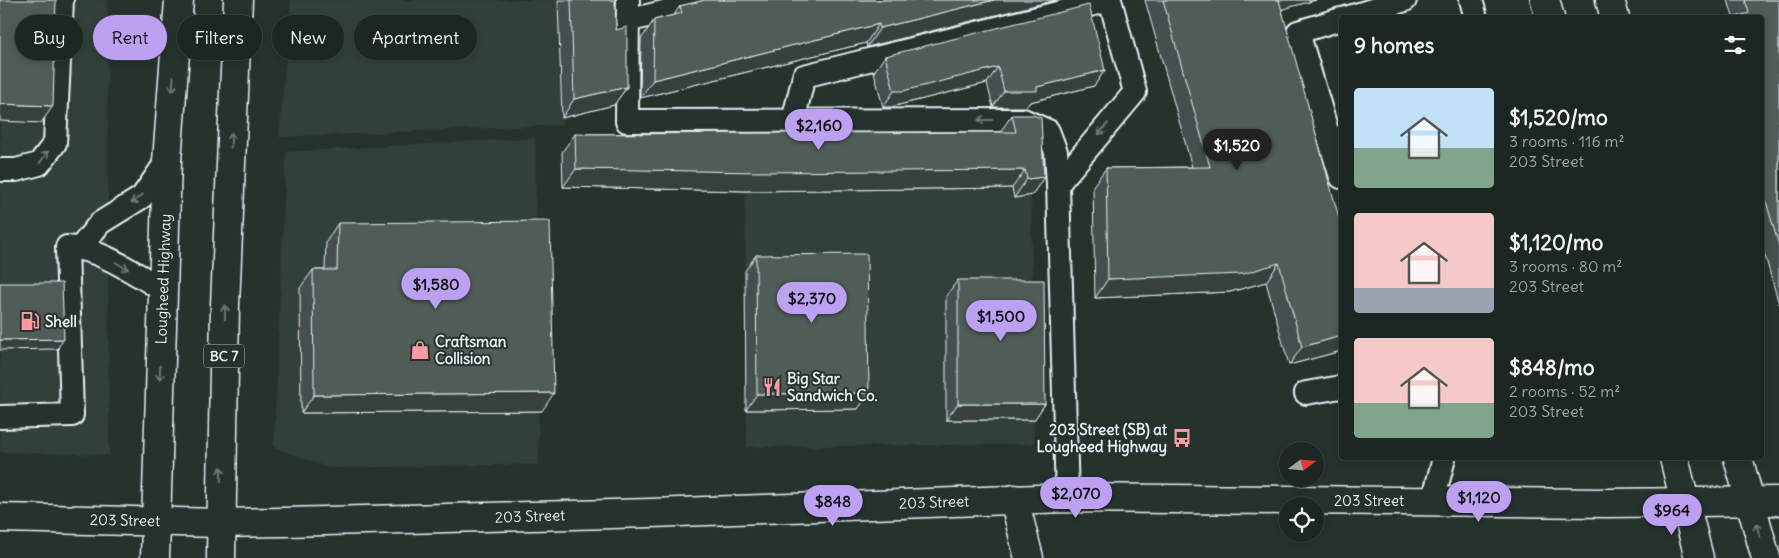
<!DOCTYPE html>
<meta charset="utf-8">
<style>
:root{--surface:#1c2622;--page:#252e2a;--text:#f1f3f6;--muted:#a0a5a5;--line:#3a4340;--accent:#bca0f2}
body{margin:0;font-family:Delius,sans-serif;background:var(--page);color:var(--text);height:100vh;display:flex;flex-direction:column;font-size:19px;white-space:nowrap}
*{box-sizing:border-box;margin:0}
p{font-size:16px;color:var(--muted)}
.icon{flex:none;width:28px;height:28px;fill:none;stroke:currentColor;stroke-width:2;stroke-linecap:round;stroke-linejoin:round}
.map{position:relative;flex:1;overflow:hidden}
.drawer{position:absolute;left:1339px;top:15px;width:425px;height:445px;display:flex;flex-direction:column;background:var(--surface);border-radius:5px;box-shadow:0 2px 8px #0003,0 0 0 1px var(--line)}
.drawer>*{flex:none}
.banner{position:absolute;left:15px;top:15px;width:475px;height:45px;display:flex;gap:10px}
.needle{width:32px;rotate:74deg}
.controls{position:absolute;left:1279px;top:442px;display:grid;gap:10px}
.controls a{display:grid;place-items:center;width:45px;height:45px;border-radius:50%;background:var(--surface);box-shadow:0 2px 8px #0003,0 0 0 1px var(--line);font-size:25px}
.price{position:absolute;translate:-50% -42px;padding:0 11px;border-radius:18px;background:var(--accent);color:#111;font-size:16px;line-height:32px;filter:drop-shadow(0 1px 2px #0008)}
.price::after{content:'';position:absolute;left:50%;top:30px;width:15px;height:11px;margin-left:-8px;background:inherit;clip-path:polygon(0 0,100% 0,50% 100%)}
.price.selected{background:#222;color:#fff}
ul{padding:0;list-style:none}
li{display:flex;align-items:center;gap:15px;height:125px;padding:0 15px}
li span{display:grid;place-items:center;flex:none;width:140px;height:100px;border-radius:5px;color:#555}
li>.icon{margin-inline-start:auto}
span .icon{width:60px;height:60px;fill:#fffc;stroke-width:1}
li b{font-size:21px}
h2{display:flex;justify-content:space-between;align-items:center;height:60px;padding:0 15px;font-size:21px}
.tag{padding:0 18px;border-radius:22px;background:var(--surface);box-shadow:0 2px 8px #0003,0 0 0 1px var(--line);font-size:18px;line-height:45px}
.tag.selected{background:var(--accent);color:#111}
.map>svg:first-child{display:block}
.built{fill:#333f3a}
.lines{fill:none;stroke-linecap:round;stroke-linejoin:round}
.lane-casing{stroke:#e8f1f8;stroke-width:26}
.street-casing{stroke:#e8f1f8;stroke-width:31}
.secondary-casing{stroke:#e8f1f8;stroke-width:31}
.highway-casing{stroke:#e8f1f8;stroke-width:31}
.lane{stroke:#26332d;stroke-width:22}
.street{stroke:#26332d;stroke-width:28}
.secondary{stroke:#26332d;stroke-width:28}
.highway{stroke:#26332d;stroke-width:28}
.wall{fill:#454f4d;stroke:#e8f1f8}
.shaded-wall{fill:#38403e;stroke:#e8f1f8}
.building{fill:#505c59;stroke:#e8f1f8}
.oneway{stroke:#6a7674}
.labels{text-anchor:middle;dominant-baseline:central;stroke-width:4;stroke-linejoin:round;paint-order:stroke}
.shield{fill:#26332d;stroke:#aeb8bb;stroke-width:1}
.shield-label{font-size:14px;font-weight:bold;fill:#e8f1f8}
.street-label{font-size:15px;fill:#e8f1f8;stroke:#26332d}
.poi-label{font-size:15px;font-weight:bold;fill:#e8f1f8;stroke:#26332d;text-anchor:start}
</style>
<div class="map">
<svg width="1779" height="558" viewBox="0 0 1779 558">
<rect width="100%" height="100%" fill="#26332d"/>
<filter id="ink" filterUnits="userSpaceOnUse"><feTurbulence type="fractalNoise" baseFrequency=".02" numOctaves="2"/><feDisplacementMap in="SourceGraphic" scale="10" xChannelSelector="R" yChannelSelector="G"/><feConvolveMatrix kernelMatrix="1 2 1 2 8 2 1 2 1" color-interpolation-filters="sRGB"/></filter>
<g filter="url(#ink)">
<g class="built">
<path d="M0 0H107L109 455 0 452Z"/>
<path d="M291 0H558L562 125 279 137Z"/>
<path d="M535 138 539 464 329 468 274 447 286 152Z"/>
<path d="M1031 188 1034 444 747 447 745 191Z"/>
</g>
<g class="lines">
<g class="lane-casing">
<g id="lane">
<path d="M628 0 627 121 1023 120 1048 131 1056 152 1058 184 1067 498"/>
<path d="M1471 0 1476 18"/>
<path d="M1346 18 1405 0"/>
<path d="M1341 19 1298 32 1330 141 1341 137"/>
<path d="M627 21 712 0"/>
<path d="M793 121 804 76 1110 0"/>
<path d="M1330 141 1341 177"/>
<path d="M0 170H16L39 164 55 143 62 0"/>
<path d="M1058 184 1135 92 1110 0"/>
<path d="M80 248 100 223 142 197 167 161"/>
<path d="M1306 393 1341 387"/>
<path d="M0 417 72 415 67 247C102 249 133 273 162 289"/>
<path d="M1433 501 1444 458"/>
</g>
</g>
<g class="street-casing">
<path id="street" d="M1014 499 1029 558"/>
</g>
<g class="secondary-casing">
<g id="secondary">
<path d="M1545 0 1550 18"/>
<path d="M1610 0 1615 18"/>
<path d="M1674 458 1699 558"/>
<path d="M1738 458 1766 558"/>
<path d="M0 518 221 523 285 522 651 513 1067 498 1608 503 1779 501"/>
</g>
</g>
<g class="highway-casing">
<g id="highway">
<path d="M155 558 167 161 179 0"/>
<path d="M221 558 225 305 238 0"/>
</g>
</g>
<use href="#lane" class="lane"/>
<use href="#street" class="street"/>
<use href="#secondary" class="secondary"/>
<use href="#highway" class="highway"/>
</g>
<g class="wall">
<path d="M558 0H615L616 30 627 87 614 105 562 118Z"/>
<path d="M705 0H1056L867 47 866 43 640 98 641 39 654 20 674 15 680 6Z"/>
<path d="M1145 0H1316L1282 9 1341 351 1289 365 1266 282 1230 292 1095 298 1093 186 1106 168 1192 167Z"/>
<path d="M1728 0H1779V304L1761 242V18L1733 17Z"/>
<path d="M885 56 1105 70 1094 86 1030 102 1026 107H993L987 83 891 107H883L874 72Z"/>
<path d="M1012 115 1044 177 1032 195 1014 198 1012 188 745 191 563 187 562 152 575 134 1000 132Z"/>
<path d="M338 223 542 411 301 413 300 288 313 270H325L326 242Z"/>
<path d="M756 255 858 409 746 410 745 271Z"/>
<path d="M958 280 1045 404 1034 420H946V296Z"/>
</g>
<g class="shaded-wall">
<path d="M994 0H1056L867 47 880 28Z"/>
<path d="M1275 0H1316L1265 14Z"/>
<path d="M879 24 866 43 640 98 653 80Z"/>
<path d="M998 67 987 83 891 107H883L894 91Z"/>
<path d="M1105 70 1094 86 1030 102 1026 107H993L1004 91 1037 87Z"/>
<path d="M627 87 614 105 562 118 574 99Z"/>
<path d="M0 104 53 106 41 123 0 121Z"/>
<path d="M576 169 1025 170 1012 188 745 191 563 187Z"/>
<path d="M1044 177 1032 195 1014 198 1027 179Z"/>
<path d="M1279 263 1266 282 1230 292 1095 298 1108 279Z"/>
<path d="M1341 336V351L1289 365 1302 347Z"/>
<path d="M64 339 57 349 0 350V340Z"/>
<path d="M554 393 542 411 301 413 314 395Z"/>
<path d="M869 393 858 409 746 410 757 394Z"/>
<path d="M958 404H1045L1034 420H946Z"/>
</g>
<g class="building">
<path d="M0 0H56L53 106 0 104Z"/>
<path d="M571 0H615L616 30 627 27V87L574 99Z"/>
<path d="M705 0H994L880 28 879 24 653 80 654 20 682 13 680 6Z"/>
<path d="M1163 0H1279L1341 225V336L1302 347 1279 263 1243 274 1108 279 1106 168 1210 167Z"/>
<path d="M1745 0H1779V246L1761 184V153L1763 152 1761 145V18H1732L1749 13Z"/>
<path d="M1089 5 1105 70 1037 87V91H1004L998 67 903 91H894L885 56Z"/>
<path d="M1012 115H1033L1041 118 1044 177 1027 179 1025 170 758 172 576 169 575 134 1016 132Z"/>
<path d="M550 221 554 393 314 395 313 270H337L338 223Z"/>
<path d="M867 254 869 393 757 394 756 255Z"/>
<path d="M958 280H1044L1045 404H958Z"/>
<path d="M0 283H62L64 339 0 340Z"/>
</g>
<defs><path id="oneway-shaft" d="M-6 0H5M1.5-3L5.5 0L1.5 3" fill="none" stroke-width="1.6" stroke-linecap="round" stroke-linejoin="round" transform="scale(1.25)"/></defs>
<g class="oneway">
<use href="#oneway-shaft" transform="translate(173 84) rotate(94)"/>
<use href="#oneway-shaft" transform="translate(985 120) rotate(180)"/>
<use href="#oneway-shaft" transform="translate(1103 129) rotate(130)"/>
<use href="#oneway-shaft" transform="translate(231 140) rotate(-87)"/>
<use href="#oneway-shaft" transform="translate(44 157) rotate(-54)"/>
<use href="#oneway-shaft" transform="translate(137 199) rotate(142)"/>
<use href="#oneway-shaft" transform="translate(122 266) rotate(30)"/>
<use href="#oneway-shaft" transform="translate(225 312) rotate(-89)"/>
<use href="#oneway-shaft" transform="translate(160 373) rotate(91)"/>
<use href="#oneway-shaft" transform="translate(221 474) rotate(-89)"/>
<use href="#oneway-shaft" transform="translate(1758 530) rotate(-106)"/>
</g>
</g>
<defs>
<g id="fuel-bare" transform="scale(1.5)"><path d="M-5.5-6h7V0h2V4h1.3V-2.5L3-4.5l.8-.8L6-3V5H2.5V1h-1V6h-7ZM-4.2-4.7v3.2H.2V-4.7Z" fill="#ff9aa2" stroke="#26332d" stroke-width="2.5" paint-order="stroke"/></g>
<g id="shop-bare" transform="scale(1.5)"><path d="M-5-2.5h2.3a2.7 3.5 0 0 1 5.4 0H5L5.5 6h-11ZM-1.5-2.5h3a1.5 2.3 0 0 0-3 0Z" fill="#ff9aa2" stroke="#26332d" stroke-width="2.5" paint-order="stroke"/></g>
<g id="restaurant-bare" transform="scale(1.5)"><path d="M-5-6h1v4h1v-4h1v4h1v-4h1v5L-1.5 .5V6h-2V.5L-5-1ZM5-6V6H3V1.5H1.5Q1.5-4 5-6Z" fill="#ff9aa2" stroke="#26332d" stroke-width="2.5" paint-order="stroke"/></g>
<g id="bus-bare" transform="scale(1.5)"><path d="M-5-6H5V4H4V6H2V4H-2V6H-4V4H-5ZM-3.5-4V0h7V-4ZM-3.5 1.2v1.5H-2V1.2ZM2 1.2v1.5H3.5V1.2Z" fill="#ff9aa2" stroke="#26332d" stroke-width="2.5" paint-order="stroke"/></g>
</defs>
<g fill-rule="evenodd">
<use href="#fuel-bare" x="30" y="321"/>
<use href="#shop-bare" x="420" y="350"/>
<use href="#restaurant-bare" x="772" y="387"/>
<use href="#bus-bare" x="1182" y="438"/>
</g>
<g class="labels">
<rect class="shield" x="204" y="344.5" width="40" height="23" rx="4"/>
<g class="shield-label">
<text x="224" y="356">BC 7</text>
</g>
<g class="street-label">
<text transform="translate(163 279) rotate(-88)">Lougheed Highway</text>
<text x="1369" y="500">203 Street</text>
<text transform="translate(934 502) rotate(-2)">203 Street</text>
<text transform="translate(530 516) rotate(-2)">203 Street</text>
<text transform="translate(125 520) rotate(1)">203 Street</text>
</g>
<g class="poi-label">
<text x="45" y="321">Shell</text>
<text x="435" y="341">Craftsman<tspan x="435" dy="17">Collision</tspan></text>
<text x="787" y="378">Big Star<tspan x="787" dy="17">Sandwich Co.</tspan></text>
<text x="1167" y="429" text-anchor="end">203 Street (SB) at<tspan x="1167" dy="17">Lougheed Highway</tspan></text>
</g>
</g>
</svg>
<div class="controls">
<a><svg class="needle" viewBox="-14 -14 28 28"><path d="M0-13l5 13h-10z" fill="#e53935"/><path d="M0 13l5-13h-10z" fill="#a0a5a5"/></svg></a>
<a><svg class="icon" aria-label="locate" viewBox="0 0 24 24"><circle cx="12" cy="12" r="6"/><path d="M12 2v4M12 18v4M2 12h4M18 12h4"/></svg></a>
</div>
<b class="price" style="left:819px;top:151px">$2,160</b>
<b class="price selected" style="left:1237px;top:171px">$1,520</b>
<b class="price" style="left:436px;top:310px">$1,580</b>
<b class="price" style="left:812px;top:324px">$2,370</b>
<b class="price" style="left:1001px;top:342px">$1,500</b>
<b class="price" style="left:1076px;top:519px">$2,070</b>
<b class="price" style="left:1479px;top:523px">$1,120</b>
<b class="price" style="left:833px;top:527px">$848</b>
<b class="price" style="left:1672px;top:536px">$964</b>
<div class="banner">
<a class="tag">Buy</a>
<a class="tag selected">Rent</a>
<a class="tag">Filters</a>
<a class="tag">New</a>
<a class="tag">Apartment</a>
</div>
<section class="drawer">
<h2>9 homes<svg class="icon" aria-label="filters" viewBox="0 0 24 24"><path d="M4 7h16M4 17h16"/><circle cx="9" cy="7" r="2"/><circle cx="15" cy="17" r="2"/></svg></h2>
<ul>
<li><span style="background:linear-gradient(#bfe0f5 60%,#7fa58c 0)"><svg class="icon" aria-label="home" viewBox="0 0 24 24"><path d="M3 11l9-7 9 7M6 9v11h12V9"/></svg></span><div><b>$1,520/mo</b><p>3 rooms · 116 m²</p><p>203 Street</p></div></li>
<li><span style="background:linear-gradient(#f6c9c9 75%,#9aa5b1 0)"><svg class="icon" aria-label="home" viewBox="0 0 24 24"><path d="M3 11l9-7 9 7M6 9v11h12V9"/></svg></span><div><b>$1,120/mo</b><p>3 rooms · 80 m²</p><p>203 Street</p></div></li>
<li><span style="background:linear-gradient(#f6c9c9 65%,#7fa58c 0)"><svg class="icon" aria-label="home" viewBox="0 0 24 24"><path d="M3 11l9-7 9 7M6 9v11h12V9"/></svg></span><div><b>$848/mo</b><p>2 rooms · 52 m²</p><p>203 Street</p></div></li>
</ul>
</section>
</div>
